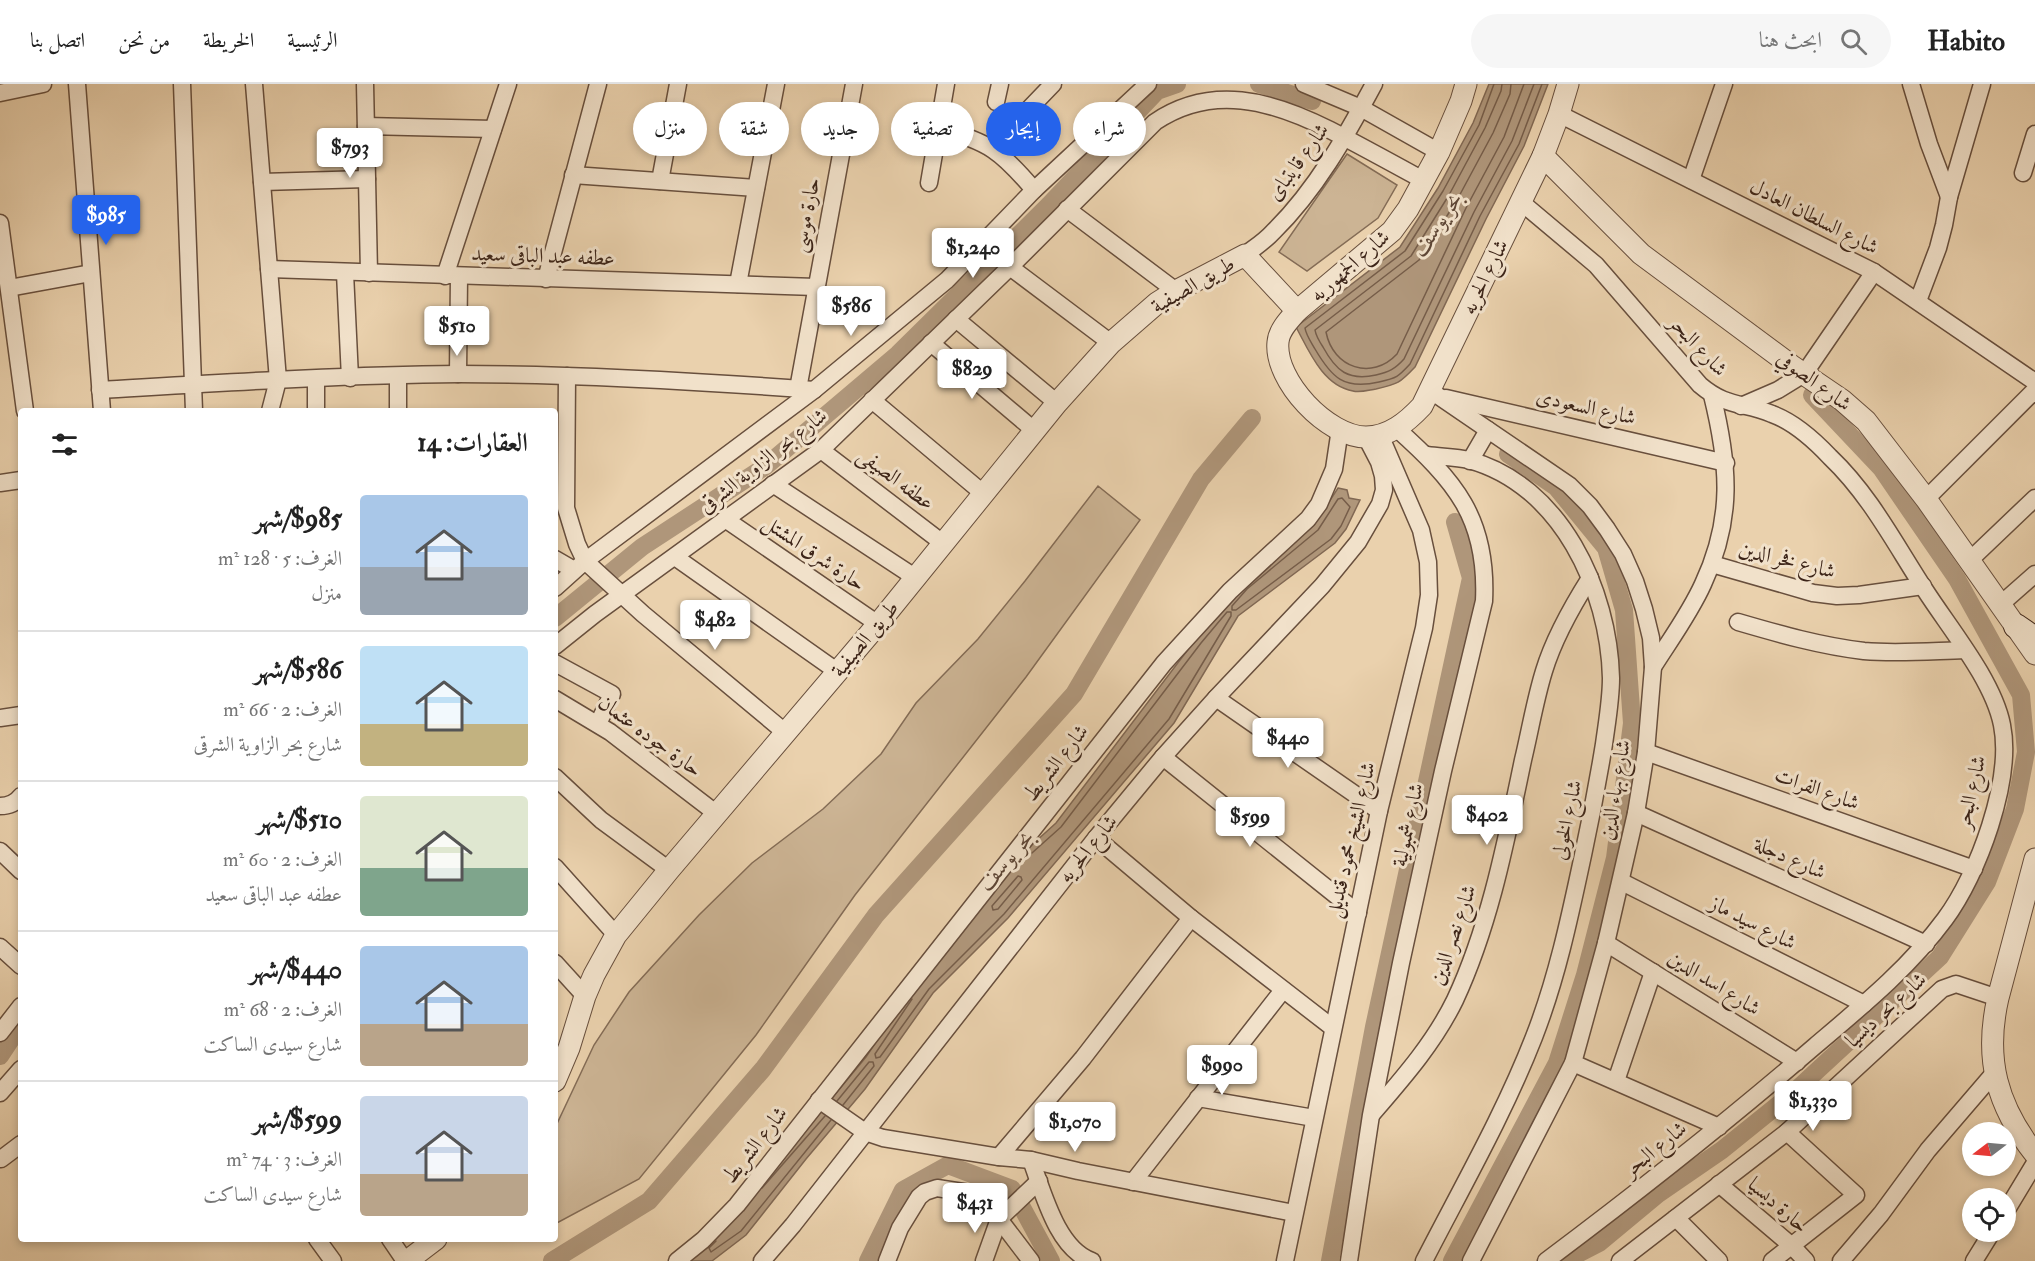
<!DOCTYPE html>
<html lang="ar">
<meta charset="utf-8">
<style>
:root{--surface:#fff;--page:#f6f6f6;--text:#222;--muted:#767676;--line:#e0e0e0;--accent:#2563eb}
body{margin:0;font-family:"IM FELL Double Pica",Amiri,serif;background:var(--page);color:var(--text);direction:rtl;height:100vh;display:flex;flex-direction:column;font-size:22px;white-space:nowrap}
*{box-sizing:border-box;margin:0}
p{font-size:20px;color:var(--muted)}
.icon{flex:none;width:33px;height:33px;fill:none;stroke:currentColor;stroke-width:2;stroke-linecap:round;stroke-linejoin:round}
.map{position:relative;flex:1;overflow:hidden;direction:ltr}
.panel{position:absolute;left:18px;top:324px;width:540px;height:834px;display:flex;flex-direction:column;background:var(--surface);border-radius:6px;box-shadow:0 3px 9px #0003;direction:rtl}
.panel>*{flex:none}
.guide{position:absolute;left:576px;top:18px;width:570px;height:54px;direction:rtl;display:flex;gap:12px}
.needle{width:39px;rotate:254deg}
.fabs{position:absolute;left:1962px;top:1038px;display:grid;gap:12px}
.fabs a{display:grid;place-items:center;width:54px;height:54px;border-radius:50%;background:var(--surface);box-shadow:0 3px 9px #0003;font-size:30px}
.price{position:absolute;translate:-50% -51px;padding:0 14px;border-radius:6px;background:#fff;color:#222;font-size:20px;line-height:39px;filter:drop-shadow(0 2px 3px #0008)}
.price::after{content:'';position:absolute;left:50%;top:36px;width:18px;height:14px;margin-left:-9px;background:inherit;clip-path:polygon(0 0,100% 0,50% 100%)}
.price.on{background:var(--accent);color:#fff}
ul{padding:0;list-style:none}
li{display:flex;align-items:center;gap:18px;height:150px;padding:0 30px}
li+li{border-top:2px solid var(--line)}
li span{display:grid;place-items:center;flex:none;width:168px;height:120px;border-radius:6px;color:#555}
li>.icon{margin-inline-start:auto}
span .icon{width:72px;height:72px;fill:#fffc;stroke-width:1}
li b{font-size:26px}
h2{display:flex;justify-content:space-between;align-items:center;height:72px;padding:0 30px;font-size:26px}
.tag{padding:0 21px;border-radius:27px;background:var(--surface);box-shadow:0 3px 9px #0003;font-size:21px;line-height:54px}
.tag.on{background:var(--accent);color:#fff}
header{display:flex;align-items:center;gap:36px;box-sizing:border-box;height:84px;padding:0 30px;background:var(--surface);border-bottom:2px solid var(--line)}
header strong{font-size:28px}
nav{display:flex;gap:33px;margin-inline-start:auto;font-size:21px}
.search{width:420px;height:54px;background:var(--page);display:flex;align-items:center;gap:15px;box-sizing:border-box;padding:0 21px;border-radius:33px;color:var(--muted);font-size:22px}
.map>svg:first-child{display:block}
.green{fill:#ccb494;stroke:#846c56;stroke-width:1.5}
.water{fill:#af967a;stroke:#816853;stroke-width:1.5}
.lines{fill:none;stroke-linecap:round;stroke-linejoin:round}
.shore{stroke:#765d49;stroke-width:1.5}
.canal{stroke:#af967a;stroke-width:18}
.minor-casing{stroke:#684f3d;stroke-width:19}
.tertiary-casing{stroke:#684f3d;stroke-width:23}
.secondary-casing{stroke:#3c2418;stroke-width:26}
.minor{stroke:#f1e1ca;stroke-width:16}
.tertiary{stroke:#f1e1ca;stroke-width:21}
.secondary{stroke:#f1e1ca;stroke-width:24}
.labels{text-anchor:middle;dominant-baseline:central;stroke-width:6;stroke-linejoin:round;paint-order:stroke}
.street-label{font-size:21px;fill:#3c2418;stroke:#f1e1ca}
.water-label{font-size:22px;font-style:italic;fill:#5e4635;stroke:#f1e1ca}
</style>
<header>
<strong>Habito</strong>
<div class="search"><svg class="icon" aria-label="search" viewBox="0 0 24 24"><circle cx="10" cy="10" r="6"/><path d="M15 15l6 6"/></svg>ابحث هنا</div>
<nav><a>الرئيسية</a><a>الخريطة</a><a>من نحن</a><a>اتصل بنا</a></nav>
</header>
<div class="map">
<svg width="2035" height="1177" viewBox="0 0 2035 1177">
<rect width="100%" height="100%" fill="#ead1ad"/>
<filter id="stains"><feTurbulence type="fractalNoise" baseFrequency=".00333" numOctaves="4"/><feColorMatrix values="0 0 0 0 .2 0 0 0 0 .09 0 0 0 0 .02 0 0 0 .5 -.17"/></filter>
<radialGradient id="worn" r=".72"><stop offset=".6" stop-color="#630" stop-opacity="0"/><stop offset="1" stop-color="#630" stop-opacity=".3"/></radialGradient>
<g class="green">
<path d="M1347 70 1397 101 1378 134 1307 187 1279 168Z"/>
<path d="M1098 402 1140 436 1026 593 855 811 756 951 639 1095 555 1140V1044L594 961 629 908 699 831 752 779 823 725 881 670 916 619 978 555 1025 497Z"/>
</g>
<g class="water">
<path d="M1489 0H1548L1524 62 1486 135 1415 283C1400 299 1398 300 1376 305 1369 306 1360 309 1353 307 1323 302 1309 267 1296 243L1400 163 1438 104 1473 39Z"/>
<path d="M1338 404 1347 406 1349 414 1360 416 1346 445 1335 459 1238 532 1174 639 1008 834 933 909 865 1005 806 1075 746 1151 712 1177H689L803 1049 866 973 926 883 1004 786 1056 739 1196 555 1243 501 1314 441Z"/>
</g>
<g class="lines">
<g class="shore">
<path d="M1494 0 1479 41 1443 107 1405 167 1305 244C1306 251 1311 258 1315 265 1332 294 1344 306 1379 298 1397 294 1398 293 1410 280L1480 132 1519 60 1542 0"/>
<path d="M1502 0 1501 7 1485 44 1449 111 1411 172 1315 246C1316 252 1319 257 1323 263 1336 287 1348 297 1376 291 1389 288 1395 285 1404 275L1474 128 1512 57 1534 0"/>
<path d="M1511 0 1510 10 1493 49 1457 116 1419 176 1326 248C1333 284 1372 297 1397 270L1466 124 1504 53 1524 0"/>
<path d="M1342 414 1350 423 1341 442 1331 455 1236 526H1232V522L1247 505 1318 446 1338 415Z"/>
<path d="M1018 792 1021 793 1022 796 998 825 993 826 992 822Z"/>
<path d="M912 915 875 970 876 974 880 973 929 905 1004 830 1169 635 1231 532V528H1227L1201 559 1061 743 1014 785"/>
<path d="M837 1017 869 978H873L874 982 843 1021"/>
<path d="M762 1104 825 1032"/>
<path d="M716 1157 709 1164 711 1168 741 1147 831 1036"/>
</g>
<g class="canal">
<path d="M1259 0 1312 17"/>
<path d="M555 534 642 463 766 382 898 270 1049 121 1157 7 1177 0"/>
<path d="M0 972 21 940"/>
<path d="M552 1177 649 1117 763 985 876 831 1074 610 1201 395 1252 334"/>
<path d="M868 1177 903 1106 948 1081 1012 1105 1051 1177"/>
<path d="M1330 1177 1374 943 1471 494 1455 438"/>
<path d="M1452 1177 1557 979 1585 891 1615 774 1632 639 1624 526 1606 464 1556 403 1508 370"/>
<path d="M1564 1177 1599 1159 1658 1110 1722 1066 1794 1008 1940 873 1987 798 2015 725 2026 668 2021 611 1957 495 1881 384 1812 311"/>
</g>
<g class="minor-casing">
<g id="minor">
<path d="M77 0 102 327"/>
<path d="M182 0 194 327"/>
<path d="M254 0 278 296 270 327"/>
<path d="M365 0 369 189"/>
<path d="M1304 0 1361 24 1439 68"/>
<path d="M1911 0 1929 60 1949 113"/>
<path d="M0 9 43 0"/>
<path d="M996 18 1000 0"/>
<path d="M1027 27 1053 0"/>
<path d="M1559 30 1874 188 2035 298"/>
<path d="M366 42 493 45"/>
<path d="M940 45C988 57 1002 68 1034 106"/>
<path d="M2023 89 2035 50"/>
<path d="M573 91 756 104"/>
<path d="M1691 96 1724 0"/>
<path d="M660 97 678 0"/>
<path d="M262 98 367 95"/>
<path d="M929 99 946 0"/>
<path d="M1521 118 1596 181 1700 301C1727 324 1743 318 1772 330 1794 338 1814 356 1830 373 1870 411 1895 460 1925 506 1950 545 1993 596 2002 641 2013 696 1978 791 1945 835 1909 884 1861 923 1815 962 1728 1037 1638 1108 1546 1177"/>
<path d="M1067 125 1176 207"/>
<path d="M0 139 25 327"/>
<path d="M1245 171C1254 164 1265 157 1273 148 1316 106 1346 52 1374 0"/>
<path d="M1010 183 1111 259"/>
<path d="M269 185 816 203"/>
<path d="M345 189 350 294"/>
<path d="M445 192 508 0"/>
<path d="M546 195 598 0"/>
<path d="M738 200 776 0"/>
<path d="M9 204 91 189"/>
<path d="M1918 217 1938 164 1944 141 1949 113 1982 0"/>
<path d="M956 235 1057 319"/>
<path d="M931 259 1035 347"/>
<path d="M458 290 459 192"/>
<path d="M398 292V327"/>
<path d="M567 292 566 424 577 460 585 477 643 530 786 649"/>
<path d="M798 305 854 0"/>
<path d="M100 306C219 299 339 291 459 290 577 290 696 297 814 306"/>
<path d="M1431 307 1569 401 1590 422 1607 445 1623 470 1635 497 1644 525 1651 554 1653 583 1646 668 1636 729 1606 859 1573 979 1471 1177"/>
<path d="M1446 314 1726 379"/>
<path d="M872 316 984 410"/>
<path d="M1741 322 1778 306 1804 290 1874 188"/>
<path d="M316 327V295"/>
<path d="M821 366 944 460"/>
<path d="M1470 377 1488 346"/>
<path d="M0 399 21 396"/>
<path d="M773 400 916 494"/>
<path d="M1926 415 2035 306"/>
<path d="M725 435 878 540"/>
<path d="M675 473 838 588"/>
<path d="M555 475 574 486"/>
<path d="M1970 476 2035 414"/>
<path d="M1712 480 1813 509 1837 512 1859 511 1923 502"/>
<path d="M555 504 585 477 814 306 947 196 1034 106 1148 0"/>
<path d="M2001 520 2035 490"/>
<path d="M1738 538C1779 550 1821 562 1864 567 1897 570 1931 567 1965 566"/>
<path d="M555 562 595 530 821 366 1010 183 1155 38C1211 0 1271 16 1330 46 1361 62 1392 79 1423 96"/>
<path d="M555 579 612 610 598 640"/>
<path d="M1653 583C1670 556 1690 529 1703 500 1734 434 1729 380 1712 311"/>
<path d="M1216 614 1379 727"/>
<path d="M555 615 610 648 717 730"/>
<path d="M0 634 21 631"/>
<path d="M1646 668 1974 785"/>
<path d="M1163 673 1358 829"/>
<path d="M555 693 601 736 669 786"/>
<path d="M0 722C9 722 16 719 21 712"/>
<path d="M1636 729 1926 860"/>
<path d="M1096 754 1191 834 1333 944"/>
<path d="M0 767 21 787"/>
<path d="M555 783 616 851"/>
<path d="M1622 798 1864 920"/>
<path d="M1606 859 1797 978"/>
<path d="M0 863 21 882"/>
<path d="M555 879 585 912"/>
<path d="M0 949 21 922"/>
<path d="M1573 979 1719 1043"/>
<path d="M1616 997 1653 888"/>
<path d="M0 1009 21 985"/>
<path d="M1198 1014 1314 1034"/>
<path d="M819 1016 865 1048 883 1054 999 1073 1031 1076 1078 1087 1294 1129"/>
<path d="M1372 1030C1403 994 1434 959 1455 916 1490 841 1506 757 1523 676 1530 647 1535 616 1544 587 1554 554 1571 524 1590 494"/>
<path d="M999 1073 1083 974 1191 834"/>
<path d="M1 1075 21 1060"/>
<path d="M1031 1076C1043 1108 1057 1165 1092 1177"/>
<path d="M1133 1098 1283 906"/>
<path d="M1719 1100 1792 1162 1806 1177"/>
<path d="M2006 1127 2035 1079"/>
<path d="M1676 1134 1719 1177"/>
<path d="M317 1155 333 1177"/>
<path d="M390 1155 405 1177"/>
<path d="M677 1177 703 1156 737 1121 1164 579 1230 507 1308 435 1319 420 1334 385 1340 345"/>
<path d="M762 1177 793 1141 1096 754 1163 673 1216 614 1322 502 1358 458 1380 420 1384 406 1383 392 1379 378 1366 353"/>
<path d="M887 1177 900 1144 919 1113 925 1108 937 1104 976 1110 999 1135 1031 1177"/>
<path d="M984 1177 999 1135 1039 1097"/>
<path d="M1285 1177 1379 727 1424 544 1429 511 1428 478 1421 446 1380 351"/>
<path d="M1349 1177 1371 1031 1401 879 1443 687 1484 517C1488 434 1455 397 1396 344"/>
<path d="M1424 1177C1462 1103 1504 1030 1534 953 1557 894 1570 832 1583 771 1591 734 1598 697 1604 660 1607 638 1611 616 1611 594 1609 506 1561 401 1469 376 1455 373 1441 373 1427 371"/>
<path d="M1620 1177 1787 1048 1942 905 1956 900 1998 914"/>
<path d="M1772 1177 1856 1111 1787 1048"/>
<path d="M1841 1177 1881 1130 1928 1066 1995 988"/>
<path d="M1974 1177 1992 1148"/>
</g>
</g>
<g class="tertiary-casing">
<g id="tertiary">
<path d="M1466 0 1461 17 1439 68 1408 125 1392 147 1297 227C1289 236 1279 246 1278 258 1274 297 1328 353 1366 353 1389 353 1407 338 1422 322L1543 72 1559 30 1568 0"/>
<path d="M1543 72 1641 170 1792 282 1842 316 1866 337 1926 415 2035 570"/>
<path d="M2035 775 1998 914C1984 975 1997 1022 2035 1070"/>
<path d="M555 997 569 964 585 912 594 891 616 851 669 786 878 540 1057 319 1111 259 1157 219 1176 207 1245 171 1297 227"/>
<path d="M407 1177 436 1155"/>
</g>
</g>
<g class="secondary-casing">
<path id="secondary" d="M2016 542 2035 555"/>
</g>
<use href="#minor" class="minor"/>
<use href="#tertiary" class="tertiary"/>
<use href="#secondary" class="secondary"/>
</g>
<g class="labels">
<g class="street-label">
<text transform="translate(1298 78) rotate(-54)">شارع قايتباى</text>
<text transform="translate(806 131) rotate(-79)">حارة موسى</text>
<text transform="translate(1814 133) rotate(27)">شارع السلطان العادل</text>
<text transform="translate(543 172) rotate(2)">عطفه عبد الباقى سعيد</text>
<text transform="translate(1350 182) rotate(-41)">شارع الجمهوريه</text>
<text transform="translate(1485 193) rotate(-64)">شارع الحريه</text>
<text transform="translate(1193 201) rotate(-30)">طريق الصيفية</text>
<text transform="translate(1698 262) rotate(47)">شارع البحر</text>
<text transform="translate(1814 297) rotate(36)">شارع الصوفي</text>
<text transform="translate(1586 323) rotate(13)">شارع السعودى</text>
<text transform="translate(763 377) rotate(-38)">شارع بحر الزاوية الشرقى</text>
<text transform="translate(896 395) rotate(37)">عطفه الصيفى</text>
<text transform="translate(814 469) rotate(34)">حارة شرق المشتل</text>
<text transform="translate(1787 476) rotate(14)">شارع فخر الدين</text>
<text transform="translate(865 555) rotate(-50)">طريق الصيفية</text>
<text transform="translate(650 652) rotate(36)">حارة جوده عثمان</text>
<text transform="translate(1056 679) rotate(-52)">شارع الشريط</text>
<text transform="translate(1817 705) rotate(20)">شارع الفرات</text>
<text transform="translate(1615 706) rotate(-80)">شارع بهاء الدين</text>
<text transform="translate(1971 708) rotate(-77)">شارع البحر</text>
<text transform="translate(1567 736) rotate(-78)">شارع الخولى</text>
<text transform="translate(1408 741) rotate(-78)">شارع شمبولية</text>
<text transform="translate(1351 756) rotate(-77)">شارع الشيخ محمود قنديل</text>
<text transform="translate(1088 765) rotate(-51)">شارع الحريه</text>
<text transform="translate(1790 774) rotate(24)">شارع دجلة</text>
<text transform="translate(1753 839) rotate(27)">شارع سيد ماز</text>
<text transform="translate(1453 851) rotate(-71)">شارع نصر الدين</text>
<text transform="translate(1714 899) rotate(32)">شارع اسد الدين</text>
<text transform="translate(1886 926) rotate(-42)">شارع بحر ديسيا</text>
<text transform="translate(755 1061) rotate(-52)">شارع الشريط</text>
<text transform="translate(1655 1065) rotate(-39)">شارع البحر</text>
<text transform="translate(1778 1121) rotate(41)">حارة ديسيا</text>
</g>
<g class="water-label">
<text transform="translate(1437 140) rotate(-56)">بحر يوسف</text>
<text transform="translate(1006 776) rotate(-49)">بحر يوسف</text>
</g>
</g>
<rect width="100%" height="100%" filter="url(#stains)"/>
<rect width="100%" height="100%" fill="url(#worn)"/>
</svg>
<div class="fabs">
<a><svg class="needle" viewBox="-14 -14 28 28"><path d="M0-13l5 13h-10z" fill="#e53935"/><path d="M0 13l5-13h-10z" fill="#767676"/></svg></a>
<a><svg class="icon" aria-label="locate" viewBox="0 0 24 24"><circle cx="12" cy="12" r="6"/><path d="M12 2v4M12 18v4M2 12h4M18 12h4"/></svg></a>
</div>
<b class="price" style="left:350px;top:95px">$793</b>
<b class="price on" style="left:106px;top:162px">$985</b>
<b class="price" style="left:973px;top:195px">$1,240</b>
<b class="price" style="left:851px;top:253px">$586</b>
<b class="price" style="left:457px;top:273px">$510</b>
<b class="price" style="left:972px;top:316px">$829</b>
<b class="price" style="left:715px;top:567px">$482</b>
<b class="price" style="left:1288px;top:685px">$440</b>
<b class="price" style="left:1487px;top:762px">$402</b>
<b class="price" style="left:1250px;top:764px">$599</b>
<b class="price" style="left:1222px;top:1012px">$990</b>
<b class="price" style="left:1813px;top:1048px">$1,330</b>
<b class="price" style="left:1075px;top:1069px">$1,070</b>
<b class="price" style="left:975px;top:1150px">$431</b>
<div class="guide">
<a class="tag">شراء</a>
<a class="tag on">إيجار</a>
<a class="tag">تصفية</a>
<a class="tag">جديد</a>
<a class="tag">شقة</a>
<a class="tag">منزل</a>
</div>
<section class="panel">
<h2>العقارات: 14<svg class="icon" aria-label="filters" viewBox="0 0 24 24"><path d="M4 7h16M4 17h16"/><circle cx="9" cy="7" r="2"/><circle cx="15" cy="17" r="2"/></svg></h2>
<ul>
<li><span style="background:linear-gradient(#a9c7e8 60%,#9aa5b1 0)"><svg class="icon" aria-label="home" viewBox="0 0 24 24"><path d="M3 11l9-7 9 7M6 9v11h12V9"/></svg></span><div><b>$985/شهر</b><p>الغرف: 5 · 128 m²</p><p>منزل</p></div></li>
<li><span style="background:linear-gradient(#bfe0f5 65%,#c2b280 0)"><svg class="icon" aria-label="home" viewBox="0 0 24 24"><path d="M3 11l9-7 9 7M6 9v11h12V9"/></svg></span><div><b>$586/شهر</b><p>الغرف: 2 · 66 m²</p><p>شارع بحر الزاوية الشرقى</p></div></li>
<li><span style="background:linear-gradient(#dfe7d0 60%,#7fa58c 0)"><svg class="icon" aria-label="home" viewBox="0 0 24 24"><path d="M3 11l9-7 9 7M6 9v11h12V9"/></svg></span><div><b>$510/شهر</b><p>الغرف: 2 · 60 m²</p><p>عطفه عبد الباقى سعيد</p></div></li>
<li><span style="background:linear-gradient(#a9c7e8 65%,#b9a48a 0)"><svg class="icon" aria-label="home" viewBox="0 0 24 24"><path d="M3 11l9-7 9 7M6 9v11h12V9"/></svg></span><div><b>$440/شهر</b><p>الغرف: 2 · 68 m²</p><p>شارع سيدى الساكت</p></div></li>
<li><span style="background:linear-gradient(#c9d6e8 65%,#b9a48a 0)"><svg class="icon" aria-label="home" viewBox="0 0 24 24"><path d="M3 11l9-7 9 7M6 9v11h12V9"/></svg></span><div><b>$599/شهر</b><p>الغرف: 3 · 74 m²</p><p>شارع سيدى الساكت</p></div></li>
</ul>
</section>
</div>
